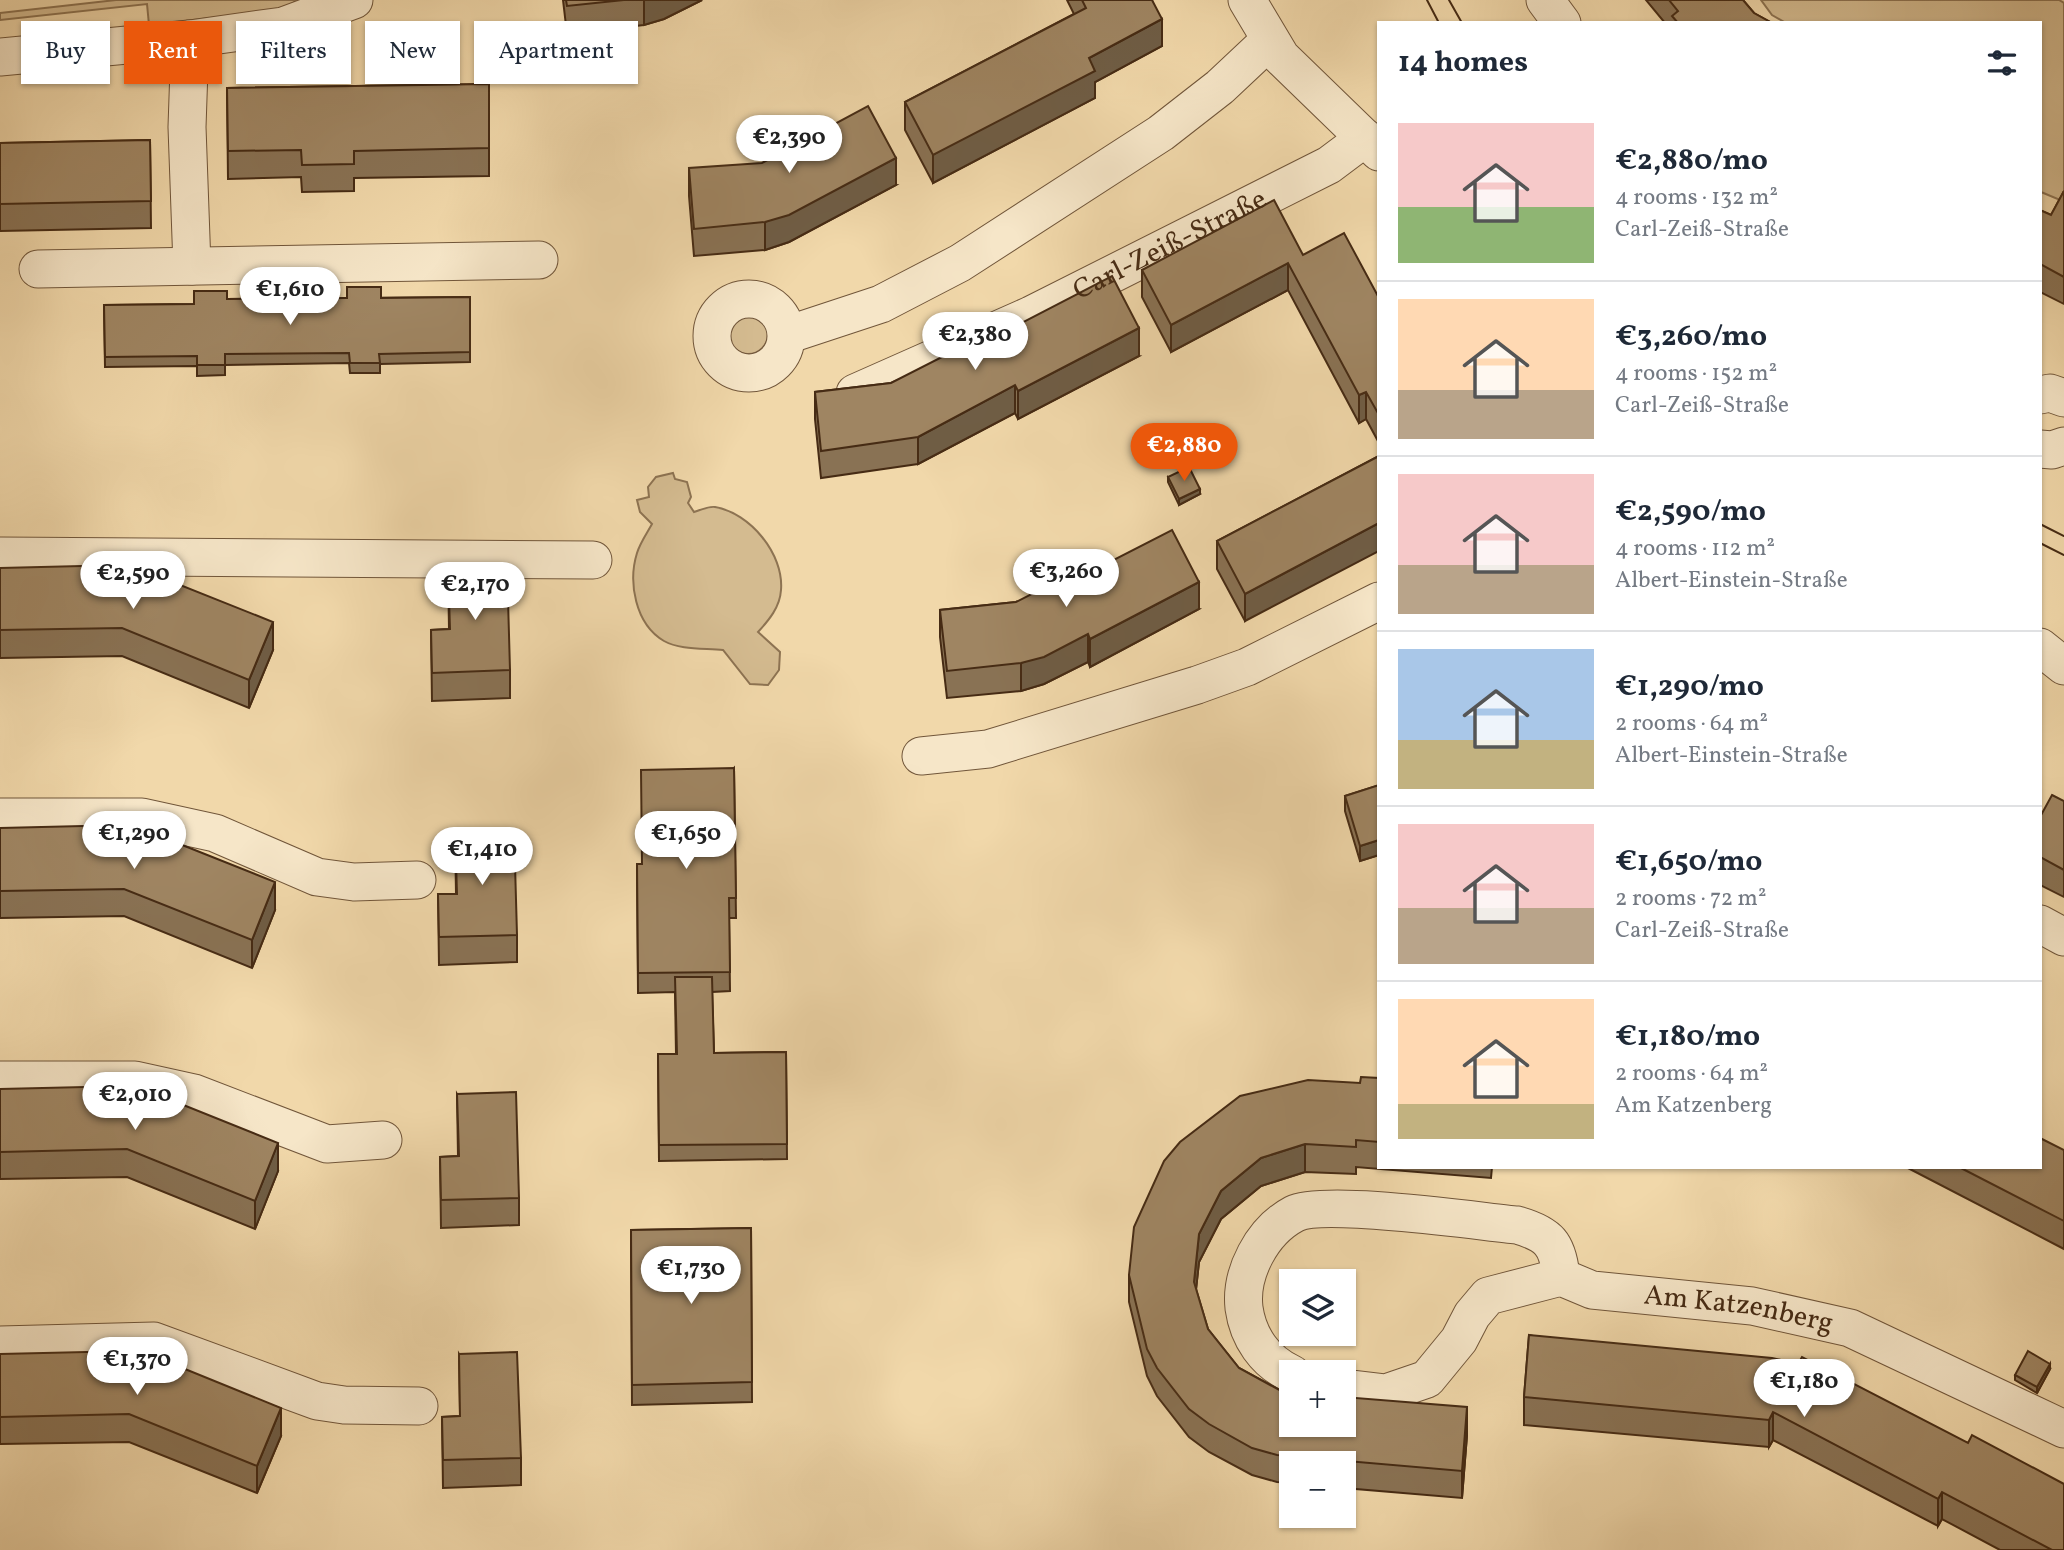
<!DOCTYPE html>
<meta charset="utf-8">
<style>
:root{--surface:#fff;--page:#f6f6f7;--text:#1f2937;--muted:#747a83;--line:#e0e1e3;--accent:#ea580c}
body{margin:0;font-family:Vollkorn,serif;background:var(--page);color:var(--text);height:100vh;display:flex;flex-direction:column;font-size:26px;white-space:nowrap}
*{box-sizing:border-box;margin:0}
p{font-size:23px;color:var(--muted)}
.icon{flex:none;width:38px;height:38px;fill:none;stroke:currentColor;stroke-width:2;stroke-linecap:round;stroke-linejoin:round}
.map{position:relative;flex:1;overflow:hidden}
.drawer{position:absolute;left:1377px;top:21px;width:665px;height:1148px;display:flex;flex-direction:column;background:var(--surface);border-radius:0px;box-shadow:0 2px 5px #0004}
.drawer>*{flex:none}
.hud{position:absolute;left:21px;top:21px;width:665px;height:63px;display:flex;gap:14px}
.fabs{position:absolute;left:1279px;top:1269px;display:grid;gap:14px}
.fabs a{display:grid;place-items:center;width:77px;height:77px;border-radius:0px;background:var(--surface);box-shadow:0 2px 5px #0004;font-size:35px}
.price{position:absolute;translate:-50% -60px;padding:0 16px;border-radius:24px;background:#fff;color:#222;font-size:23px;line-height:46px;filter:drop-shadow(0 2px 4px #0008)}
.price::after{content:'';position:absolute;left:50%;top:42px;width:21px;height:16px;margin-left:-10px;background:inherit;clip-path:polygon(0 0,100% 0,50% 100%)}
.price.current{background:var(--accent);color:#fff}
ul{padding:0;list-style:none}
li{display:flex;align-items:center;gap:21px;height:175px;padding:0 21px}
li+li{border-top:2px solid var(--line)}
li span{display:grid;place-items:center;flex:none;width:196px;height:140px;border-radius:0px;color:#555}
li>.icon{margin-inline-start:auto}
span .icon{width:84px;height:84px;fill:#fffc;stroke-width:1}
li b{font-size:30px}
h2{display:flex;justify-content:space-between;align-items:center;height:84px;padding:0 21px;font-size:30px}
.chip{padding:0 24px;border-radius:0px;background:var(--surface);box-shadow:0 2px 5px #0004;font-size:24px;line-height:63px}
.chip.current{background:var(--accent);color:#fff}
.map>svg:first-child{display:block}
.green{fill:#d4bb90;stroke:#8d7352;stroke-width:2}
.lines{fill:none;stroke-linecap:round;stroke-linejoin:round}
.minor-casing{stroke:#71563a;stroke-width:39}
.minor{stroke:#f6e6c8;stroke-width:37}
.tram{stroke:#462b14;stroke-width:2}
.wall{fill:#897254;stroke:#462b14;stroke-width:2}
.shaded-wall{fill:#6f5d45;stroke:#462b14;stroke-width:2}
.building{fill:#9f8562;stroke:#462b14;stroke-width:2}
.labels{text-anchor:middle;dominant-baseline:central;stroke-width:7;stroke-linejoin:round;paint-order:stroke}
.street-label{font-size:28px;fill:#462b14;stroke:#f6e6c8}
</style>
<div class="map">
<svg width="2064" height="1550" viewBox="0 0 2064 1550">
<rect width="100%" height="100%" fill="#f1d8aa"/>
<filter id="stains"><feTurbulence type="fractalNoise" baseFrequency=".00286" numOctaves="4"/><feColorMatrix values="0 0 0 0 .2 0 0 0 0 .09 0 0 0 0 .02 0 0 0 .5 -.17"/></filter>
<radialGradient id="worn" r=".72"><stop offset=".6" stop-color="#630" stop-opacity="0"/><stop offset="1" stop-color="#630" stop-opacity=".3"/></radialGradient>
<g class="green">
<path d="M116 0H296L290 7 281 10 149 25 147 4 0 20V13Z"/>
<path d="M1761 0H2059L2064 3V191L2060 200 2041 192 2040 23H1786L1772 15Z"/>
<circle cx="748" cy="334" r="20"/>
<path d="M673 473 675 479 687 482 691 497 688 503 694 512C700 510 709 506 715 507 750 513 784 554 781 590 780 607 769 620 758 632L780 652 779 670 768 685 750 684 723 650C705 648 680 650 664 641 635 624 628 582 637 553 640 543 647 533 652 524L640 512 637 500 649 497 648 487 656 477Z"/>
</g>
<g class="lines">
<g class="minor-casing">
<g id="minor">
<path d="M1247 0 1281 57 1379 152"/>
<path d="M1545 0 1562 23"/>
<path d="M190 39 187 127 192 266"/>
<path d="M0 57 190 39 283 26 354 0"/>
<path d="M38 269 539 260"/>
<circle cx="749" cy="336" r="37"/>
<path d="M787 335 881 304 960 263 1161 133 1220 87 1269 41"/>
<path id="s1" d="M855 393 1031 315 1329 165 1365 138"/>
<path d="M2040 395 2050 393 2064 398"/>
<path d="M2040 449 2052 450 2064 446"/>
<path d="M0 556 593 560"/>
<path d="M2040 647 2064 666"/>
<path d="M921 756 988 749 1197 685 1247 667 1379 601"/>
<path d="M0 817H142L215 833 317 877 354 882 417 880"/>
<path d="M2040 924 2064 937"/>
<path d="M0 1080H135L194 1093 327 1144 383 1140"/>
<path d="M0 1345 154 1341 317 1401 344 1405 419 1406"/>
<path d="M1292 1374C1265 1362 1248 1337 1244 1308 1240 1273 1262 1231 1294 1214 1323 1199 1476 1221 1517 1225 1549 1234 1558 1244 1561 1277"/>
<path id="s2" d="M1344 1388 1386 1393 1427 1379 1459 1340 1472 1315 1488 1296 1561 1277 1592 1290 1752 1306 1850 1328 2064 1429"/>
</g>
</g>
<use href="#minor" class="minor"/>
<g class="tram">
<path d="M1427 0 1439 23"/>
<path d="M1449 0 1462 23"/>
<path d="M2040 524 2064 536"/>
<path d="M2040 543 2064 555"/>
</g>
</g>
<g class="wall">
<path d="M563 0H702L664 19 644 25 567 34Z"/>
<path d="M1067 0H1152L1162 46 1095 82V98L933 183 905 130V102L1074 14Z"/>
<path d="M1646 0H1743L1754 13 1772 23H1665Z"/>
<path d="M489 84V176L354 178V191L302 192 301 177 228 179 227 88Z"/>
<path d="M150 140 151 228 0 231V143Z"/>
<path d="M689 168 896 185 789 242 765 250 694 256 689 196Z"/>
<path d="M2064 191V304L2040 292V210L2051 215Z"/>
<path d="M1303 255 1379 298V443L1366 419 1359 423 1288 290 1171 352 1142 297V270Z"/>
<path d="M470 297V362L380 364V373H350L349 363 225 365V375L197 376V366L105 367 104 305 194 304 227 299Z"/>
<path d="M991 339 1139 356 1018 419 1015 413 918 464 821 478 815 419V392L891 383Z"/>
<path d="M1379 456 1245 621 1217 569V541Z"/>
<path d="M1168 477 1200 494 1179 505 1168 482Z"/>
<path d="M448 566 510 670V698L432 701 431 630 449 629Z"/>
<path d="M0 568 273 650 249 708 122 656 0 658Z"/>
<path d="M1063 586 1199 609 1090 667 1088 662 1044 684 1021 691 947 698 940 637V610L1016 602Z"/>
<path d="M734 768 736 918H729L730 991 712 992 714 1053 786 1052 787 1159 659 1161 658 1054H676L675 992 638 993 637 864H642Z"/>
<path d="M1379 785V855L1360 861 1345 811V796Z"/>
<path d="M2064 801V897L2040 885V817Z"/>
<path d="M0 828 275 910 252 968 124 916 0 918Z"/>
<path d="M455 831 517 935V962L439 965 438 894H456Z"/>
<path d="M1379 1078V1167H1492L1491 1178 1356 1167V1174L1305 1172 1261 1186 1221 1219 1199 1262 1196 1289 1208 1329 1239 1368 1283 1392 1467 1435 1462 1498 1344 1488V1463H1292V1483L1277 1482 1252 1475 1209 1452 1189 1437 1157 1396 1147 1376 1129 1302V1275L1360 1083Z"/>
<path d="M0 1089 278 1171 255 1229 127 1177 0 1179Z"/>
<path d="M457 1094 519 1198V1225L441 1228 440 1157 458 1156Z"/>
<path d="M2064 1150V1249L1906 1167H2040Z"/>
<path d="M751 1228 752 1402 632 1405 631 1230Z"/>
<path d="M1529 1335 1968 1443 2064 1550H2000L1942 1519 1938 1526 1773 1440 1769 1447 1524 1425V1397Z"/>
<path d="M0 1354 281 1436 257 1493 129 1442 0 1444Z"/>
<path d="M459 1354 521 1458V1485L443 1488 442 1417 460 1416Z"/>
<path d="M2050 1369 2037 1393 2015 1380V1375Z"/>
</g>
<g class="shaded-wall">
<path d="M644 0H702L664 19 644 25Z"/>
<path d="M1162 19V46L1095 82V98L933 183V155L1089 58Z"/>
<path d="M896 158V185L789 242 765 250V222Z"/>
<path d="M1288 263V290L1171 352V325Z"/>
<path d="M1139 328V356L1018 419V391Z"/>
<path d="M1015 385V413L918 464V437Z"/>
<path d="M1366 392V419L1359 423V395Z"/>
<path d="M1200 489V494L1179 505V499Z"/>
<path d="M1379 523V551L1245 621V594Z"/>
<path d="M1199 582V609L1090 667V639Z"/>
<path d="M273 622V650L249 708V680Z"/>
<path d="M1088 634V662L1044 684 1021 691V663Z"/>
<path d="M1379 840V855L1360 861V846Z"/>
<path d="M275 882V910L252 968V940Z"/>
<path d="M278 1143V1171L255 1229V1201Z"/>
<path d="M1305 1144V1172L1261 1186 1221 1219 1199 1262 1194 1309V1282L1199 1234 1221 1191 1261 1158Z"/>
<path d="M2050 1364V1369L2037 1393V1387Z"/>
<path d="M1467 1407V1435L1462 1498V1471Z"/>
<path d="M281 1408V1436L257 1493V1466Z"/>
<path d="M1773 1412V1440L1769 1447V1420Z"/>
<path d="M1942 1492V1519L1938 1526V1499Z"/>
</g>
<g class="building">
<path d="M566 0H624L567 6Z"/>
<path d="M1082 0H1152L1162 19 1089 58 1095 71 933 155 905 102 1086 8Z"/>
<path d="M1669 0H1743L1754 13 1772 23H1678L1672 16 1678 11Z"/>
<path d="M489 84V148L354 151V164L302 165 301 150 228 151 227 88Z"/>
<path d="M868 106 896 158 789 215 765 222 694 229 689 168 762 163Z"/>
<path d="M150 140 151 201 0 204V143Z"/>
<path d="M2064 191V277L2040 264V210L2051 215Z"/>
<path d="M1274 200 1303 255 1344 233 1379 298V415L1366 392 1359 395 1288 263 1171 325 1142 270Z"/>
<path d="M1112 276 1139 328 1018 391 1015 385 918 437 821 451 815 392 891 383 987 334 991 339Z"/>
<path d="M347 287H381V298L470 297V352L379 354 380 363H350L349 353 225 354V365H197V356L105 357 104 305 194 304V291H227V299L347 298Z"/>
<path d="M1379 456V523L1245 594 1217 541Z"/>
<path d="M1189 467 1200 489 1179 499 1168 477Z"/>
<path d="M1172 530 1199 582 1090 639 1088 634 1044 657 1021 663 947 671 940 610 1016 602 1059 580 1063 586Z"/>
<path d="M507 564 510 670 432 673 431 630 450 629 448 566Z"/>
<path d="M123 565 145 571 273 622 249 680 122 628 0 630V568Z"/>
<path d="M734 768 736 898H729L730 972 638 973 637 864H642L641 770Z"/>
<path d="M1379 785V840L1360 846 1345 796Z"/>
<path d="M2052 795 2064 801V870L2040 857V817Z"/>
<path d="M125 825 147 831 275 882 252 940 124 889 0 891V828Z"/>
<path d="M514 829 517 935 439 937 438 894H457L455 831Z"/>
<path d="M675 977H712L714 1053 786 1052 787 1144 659 1145 658 1054H677Z"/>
<path d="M1361 1077 1379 1078V1142L1356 1140V1147L1305 1144 1261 1158 1221 1191 1199 1234 1194 1282 1208 1329 1239 1368 1283 1392H1292V1424H1344V1397L1467 1407 1462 1471 1277 1455 1252 1448 1209 1424 1189 1409 1157 1368 1147 1349 1129 1275 1134 1227 1164 1161 1180 1142 1240 1096 1308 1080 1360 1083Z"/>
<path d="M128 1086 151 1092 278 1143 255 1201 127 1149 0 1152V1089Z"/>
<path d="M516 1092 519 1198 441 1200 440 1157 459 1156 457 1094Z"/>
<path d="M2040 1138 2064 1150V1221L1959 1167H2040Z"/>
<path d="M751 1228 752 1382 632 1385 631 1230Z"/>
<path d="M1529 1335 1772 1358 1798 1364 1802 1357 1968 1443 1972 1435 2064 1484V1550H2052L1942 1492 1938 1499 1773 1412 1769 1420 1524 1397Z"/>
<path d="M130 1351 153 1356 281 1408 257 1466 129 1414 0 1417V1354Z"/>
<path d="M2028 1351 2050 1364 2037 1387 2015 1375Z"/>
<path d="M517 1352 521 1458 443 1460 442 1417 460 1416 459 1354Z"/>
</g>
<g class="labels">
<g class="street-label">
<text stroke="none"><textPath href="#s1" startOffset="348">Carl-Zeiß-Straße</textPath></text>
<text stroke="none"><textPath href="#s2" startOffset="446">Am Katzenberg</textPath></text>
</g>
</g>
<rect width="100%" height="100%" filter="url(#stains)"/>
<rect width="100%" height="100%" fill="url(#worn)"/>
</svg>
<div class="fabs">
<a><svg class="icon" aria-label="layers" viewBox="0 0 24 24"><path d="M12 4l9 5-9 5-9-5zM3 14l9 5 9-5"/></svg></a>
<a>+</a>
<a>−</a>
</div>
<b class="price" style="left:789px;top:175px">€2,390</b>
<b class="price" style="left:290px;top:327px">€1,610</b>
<b class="price" style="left:975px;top:372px">€2,380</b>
<b class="price current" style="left:1184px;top:483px">€2,880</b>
<b class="price" style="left:1066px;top:609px">€3,260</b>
<b class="price" style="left:133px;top:611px">€2,590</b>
<b class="price" style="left:475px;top:622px">€2,170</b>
<b class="price" style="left:134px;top:871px">€1,290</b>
<b class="price" style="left:686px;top:871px">€1,650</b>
<b class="price" style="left:482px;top:887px">€1,410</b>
<b class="price" style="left:135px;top:1132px">€2,010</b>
<b class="price" style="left:691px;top:1306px">€1,730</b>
<b class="price" style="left:137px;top:1397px">€1,370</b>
<b class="price" style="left:1804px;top:1419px">€1,180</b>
<div class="hud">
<a class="chip">Buy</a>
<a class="chip current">Rent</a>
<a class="chip">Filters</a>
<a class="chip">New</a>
<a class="chip">Apartment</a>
</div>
<section class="drawer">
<h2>14 homes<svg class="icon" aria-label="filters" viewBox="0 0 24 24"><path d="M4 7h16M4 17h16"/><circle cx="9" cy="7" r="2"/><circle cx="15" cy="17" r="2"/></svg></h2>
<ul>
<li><span style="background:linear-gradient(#f6c9c9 60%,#8fb573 0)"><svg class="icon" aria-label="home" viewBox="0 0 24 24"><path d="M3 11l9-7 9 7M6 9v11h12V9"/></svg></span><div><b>€2,880/mo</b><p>4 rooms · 132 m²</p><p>Carl-Zeiß-Straße</p></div></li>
<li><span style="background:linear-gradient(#ffd9b3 65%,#b9a48a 0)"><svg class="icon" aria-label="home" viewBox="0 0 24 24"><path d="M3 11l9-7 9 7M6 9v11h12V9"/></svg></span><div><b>€3,260/mo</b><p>4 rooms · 152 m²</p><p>Carl-Zeiß-Straße</p></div></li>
<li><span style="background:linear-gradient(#f6c9c9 65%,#b9a48a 0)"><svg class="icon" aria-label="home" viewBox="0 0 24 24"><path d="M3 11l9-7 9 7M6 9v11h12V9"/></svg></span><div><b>€2,590/mo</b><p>4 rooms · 112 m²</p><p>Albert-Einstein-Straße</p></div></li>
<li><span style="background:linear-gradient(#a9c7e8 65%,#c2b280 0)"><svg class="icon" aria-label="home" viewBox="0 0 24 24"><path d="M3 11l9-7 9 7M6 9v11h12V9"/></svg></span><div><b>€1,290/mo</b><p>2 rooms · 64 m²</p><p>Albert-Einstein-Straße</p></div></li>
<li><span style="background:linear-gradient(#f6c9c9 60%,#b9a48a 0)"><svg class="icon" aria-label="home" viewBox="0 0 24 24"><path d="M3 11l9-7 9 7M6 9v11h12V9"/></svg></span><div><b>€1,650/mo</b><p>2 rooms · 72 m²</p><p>Carl-Zeiß-Straße</p></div></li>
<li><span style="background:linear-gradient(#ffd9b3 75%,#c2b280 0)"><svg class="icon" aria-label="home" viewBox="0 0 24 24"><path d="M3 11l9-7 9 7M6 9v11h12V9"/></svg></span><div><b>€1,180/mo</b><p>2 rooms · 64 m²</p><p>Am Katzenberg</p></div></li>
</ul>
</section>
</div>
